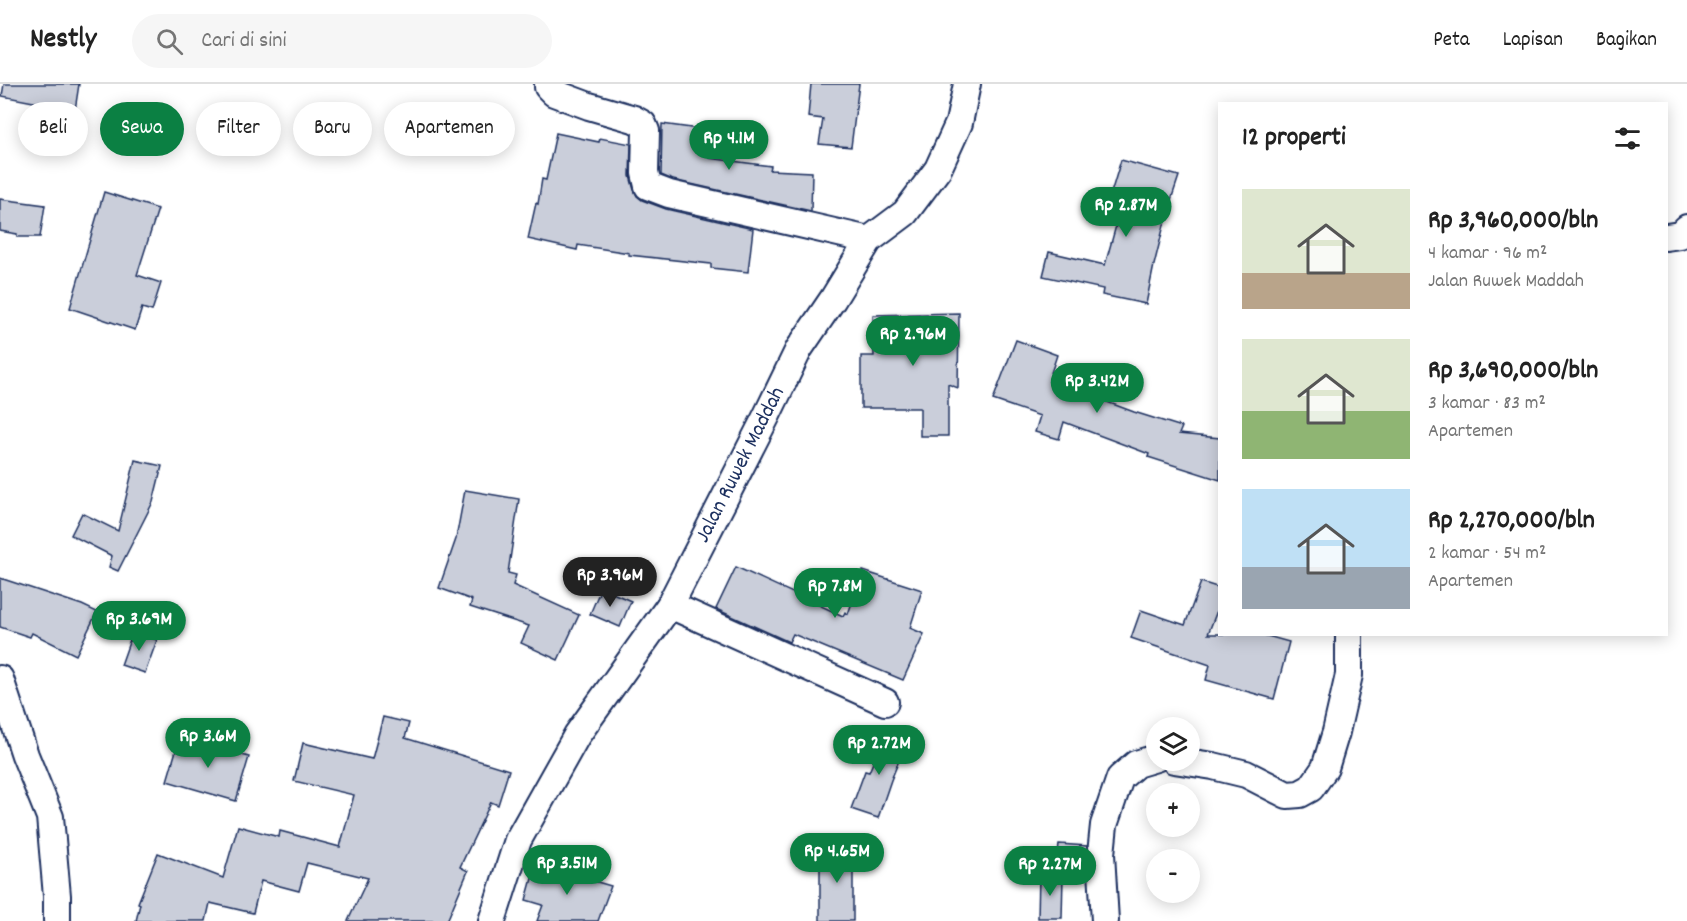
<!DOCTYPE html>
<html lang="id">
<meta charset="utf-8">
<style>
:root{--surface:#fff;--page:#f6f6f6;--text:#222;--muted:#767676;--line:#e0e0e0;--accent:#0b8043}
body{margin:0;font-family:Dekko,sans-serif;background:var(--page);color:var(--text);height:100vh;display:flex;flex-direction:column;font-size:22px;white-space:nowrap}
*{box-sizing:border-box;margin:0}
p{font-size:20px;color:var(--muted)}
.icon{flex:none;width:33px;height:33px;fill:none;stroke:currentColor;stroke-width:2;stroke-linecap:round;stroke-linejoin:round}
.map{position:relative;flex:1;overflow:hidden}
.panel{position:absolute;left:1218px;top:18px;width:450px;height:534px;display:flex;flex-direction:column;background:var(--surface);border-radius:0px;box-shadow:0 3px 15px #0003}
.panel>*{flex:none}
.hud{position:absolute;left:18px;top:18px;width:570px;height:54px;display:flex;gap:12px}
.buttons{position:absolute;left:1146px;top:633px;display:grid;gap:12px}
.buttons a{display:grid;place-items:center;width:54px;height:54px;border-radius:50%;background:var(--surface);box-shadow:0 3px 15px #0003;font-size:30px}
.price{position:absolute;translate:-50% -51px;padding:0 14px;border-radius:21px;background:var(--accent);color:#fff;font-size:20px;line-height:39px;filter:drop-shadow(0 2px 3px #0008)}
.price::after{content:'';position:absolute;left:50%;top:36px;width:18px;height:14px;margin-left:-9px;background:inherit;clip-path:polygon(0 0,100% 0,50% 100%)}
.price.active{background:#222;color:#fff}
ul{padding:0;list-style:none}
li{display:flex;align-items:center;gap:18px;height:150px;padding:0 24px}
li span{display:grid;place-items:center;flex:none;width:168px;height:120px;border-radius:0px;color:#555}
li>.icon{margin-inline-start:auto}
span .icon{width:72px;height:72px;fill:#fffc;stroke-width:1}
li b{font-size:26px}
h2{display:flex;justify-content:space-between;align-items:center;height:72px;padding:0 24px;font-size:26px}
.chip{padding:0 21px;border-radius:27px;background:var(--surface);box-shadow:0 3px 15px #0003;font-size:21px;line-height:54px}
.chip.active{background:var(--accent);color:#fff}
header{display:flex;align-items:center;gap:36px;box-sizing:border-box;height:84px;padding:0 30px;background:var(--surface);border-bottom:2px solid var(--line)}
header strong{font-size:28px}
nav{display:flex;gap:33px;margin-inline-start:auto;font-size:21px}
.search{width:420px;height:54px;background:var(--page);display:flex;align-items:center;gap:15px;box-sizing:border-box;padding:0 21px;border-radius:33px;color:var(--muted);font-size:22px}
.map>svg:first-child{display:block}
.building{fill:#caceda;stroke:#1b2f5e;stroke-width:1.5}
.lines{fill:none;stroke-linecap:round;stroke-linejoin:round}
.minor-casing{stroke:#1b2f5e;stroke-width:30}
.minor{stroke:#fff;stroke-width:26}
.labels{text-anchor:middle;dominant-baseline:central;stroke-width:4.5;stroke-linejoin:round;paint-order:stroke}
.street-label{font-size:22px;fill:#1b2f5e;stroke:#fff}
</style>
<header>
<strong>Nestly</strong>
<div class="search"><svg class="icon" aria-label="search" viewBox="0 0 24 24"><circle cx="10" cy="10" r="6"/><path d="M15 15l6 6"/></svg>Cari di sini</div>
<nav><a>Peta</a><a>Lapisan</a><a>Bagikan</a></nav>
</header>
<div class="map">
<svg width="1687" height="837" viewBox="0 0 1687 837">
<rect width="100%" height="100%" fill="#fff"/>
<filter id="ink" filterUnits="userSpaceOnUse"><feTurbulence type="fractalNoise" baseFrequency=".0167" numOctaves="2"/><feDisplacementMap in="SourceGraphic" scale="12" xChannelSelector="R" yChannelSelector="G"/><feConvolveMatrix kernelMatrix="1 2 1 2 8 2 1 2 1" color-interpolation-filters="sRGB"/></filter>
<g filter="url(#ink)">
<g class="building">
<path d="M4 0H79L75 26 2 12Z"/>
<path d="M811 0H859L851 63 819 60 823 35 808 33Z"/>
<path d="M662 40 713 47 709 74 771 82 770 86 812 88 811 127 673 96 661 91Z"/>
<path d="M556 49 599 58 600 54 631 60 630 92 634 106 637 112 642 116 666 125 753 145 748 188 711 184V180L629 171V169L578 161 577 166 528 155 536 119 538 120 542 95 546 96Z"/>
<path d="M1121 76 1179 92 1168 125 1154 181 1146 220 1102 211 1103 205 1043 192 1049 168 1105 181 1124 113 1111 109Z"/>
<path d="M104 108 158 125 137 191 161 199 152 227 142 224 135 246 70 224Z"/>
<path d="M0 115 45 121 40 153H17V150L0 147Z"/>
<path d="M959 229 958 304 948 300V352H920V324H861V272H874L873 231Z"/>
<path d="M1016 256 1057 271 1051 289 1077 297 1075 306 1134 328 1182 343 1179 350 1220 354V396L1148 373 1149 370 1064 338 1059 355 1035 348 1040 332 993 316Z"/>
<path d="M135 376 162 382 153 418 118 487 109 483 112 472 71 451 82 429 118 447Z"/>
<path d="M465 406 519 415 508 489 516 491 513 501 579 531 558 576 521 559 529 542 470 523 472 516 439 504 456 455Z"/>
<path d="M736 483 843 532 845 528 848 530 863 487 922 506 910 544 924 550 903 596 793 550 789 558 716 525Z"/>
<path d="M0 494 82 521 97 528 76 571 32 549 30 553 0 543Z"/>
<path d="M1201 498 1220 504V519L1208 550H1260L1289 558 1274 615 1206 596 1210 581 1131 554 1141 526 1185 541Z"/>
<path d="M601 504 631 517 620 543 590 530Z"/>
<path d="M133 547 157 556 145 589 121 581Z"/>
<path d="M383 633 409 639 405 654 509 686 498 721 491 718 460 783 468 787 447 837H348L368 794 307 779 299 807 261 797 253 829 210 819 206 837H136L140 820 138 819 158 769 223 794 238 742 279 753 280 747 340 763 354 711 294 697 303 659 372 675Z"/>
<path d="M886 647 907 657 891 696 878 734 851 725 865 687 869 688Z"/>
<path d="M180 653 249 673 236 717 167 697Z"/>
<path d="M1059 760 1087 762 1084 791 1056 789Z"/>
<rect x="820" y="762" width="33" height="75"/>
<path d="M536 780 611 802 598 837H537L543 821 526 816Z"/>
<path d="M1039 792H1063L1062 834H1038Z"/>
</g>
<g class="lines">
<g class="minor-casing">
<g id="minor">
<path d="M548 0V3L554 9 589 22 634 35 643 40 646 47 645 89 648 102 669 110 869 156"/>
<path d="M1666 153 1680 151 1687 144"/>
<path d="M670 521 885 618"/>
<path d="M0 595 25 671 50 733 57 812V837"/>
<path d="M1174 676 1213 682 1246 690 1287 711 1300 710 1311 704 1325 684 1336 648 1349 591V550"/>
<path d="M492 837 518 756 577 651 670 521 766 333 799 265 833 215 869 156 905 129 938 85 959 39 967 0"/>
<path d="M1105 837 1101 770 1104 741 1120 694 1136 680 1156 674"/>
</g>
</g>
<use href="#minor" class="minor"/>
</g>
</g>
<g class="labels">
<g class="street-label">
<text transform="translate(741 381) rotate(-63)">Jalan Ruwek Maddah</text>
</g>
</g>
</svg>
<div class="buttons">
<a><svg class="icon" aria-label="layers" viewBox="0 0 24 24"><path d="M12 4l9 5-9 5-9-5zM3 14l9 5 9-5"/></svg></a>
<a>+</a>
<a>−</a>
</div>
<b class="price" style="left:729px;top:87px">Rp 4.1M</b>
<b class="price" style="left:1126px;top:154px">Rp 2.87M</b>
<b class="price" style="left:913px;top:283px">Rp 2.96M</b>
<b class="price" style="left:1097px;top:330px">Rp 3.42M</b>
<b class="price active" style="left:610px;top:524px">Rp 3.96M</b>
<b class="price" style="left:835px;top:535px">Rp 7.8M</b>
<b class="price" style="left:139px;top:568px">Rp 3.69M</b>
<b class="price" style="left:208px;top:685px">Rp 3.6M</b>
<b class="price" style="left:879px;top:692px">Rp 2.72M</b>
<b class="price" style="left:837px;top:800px">Rp 4.65M</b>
<b class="price" style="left:567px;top:812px">Rp 3.51M</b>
<b class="price" style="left:1050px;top:813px">Rp 2.27M</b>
<div class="hud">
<a class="chip">Beli</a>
<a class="chip active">Sewa</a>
<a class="chip">Filter</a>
<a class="chip">Baru</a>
<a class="chip">Apartemen</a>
</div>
<section class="panel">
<h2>12 properti<svg class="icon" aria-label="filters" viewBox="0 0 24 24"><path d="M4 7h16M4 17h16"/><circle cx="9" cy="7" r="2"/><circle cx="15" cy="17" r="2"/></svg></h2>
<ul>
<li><span style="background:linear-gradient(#dfe7d0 70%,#b9a48a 0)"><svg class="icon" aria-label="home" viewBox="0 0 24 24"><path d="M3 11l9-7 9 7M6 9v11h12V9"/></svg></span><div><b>Rp 3,960,000/bln</b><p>4 kamar · 96 m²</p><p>Jalan Ruwek Maddah</p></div></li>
<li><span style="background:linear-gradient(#dfe7d0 60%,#8fb573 0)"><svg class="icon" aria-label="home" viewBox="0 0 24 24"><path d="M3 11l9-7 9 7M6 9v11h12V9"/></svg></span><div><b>Rp 3,690,000/bln</b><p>3 kamar · 83 m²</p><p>Apartemen</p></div></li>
<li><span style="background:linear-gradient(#bfe0f5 65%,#9aa5b1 0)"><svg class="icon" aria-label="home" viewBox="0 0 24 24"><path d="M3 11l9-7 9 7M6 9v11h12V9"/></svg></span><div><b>Rp 2,270,000/bln</b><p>2 kamar · 54 m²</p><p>Apartemen</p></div></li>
</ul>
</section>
</div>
